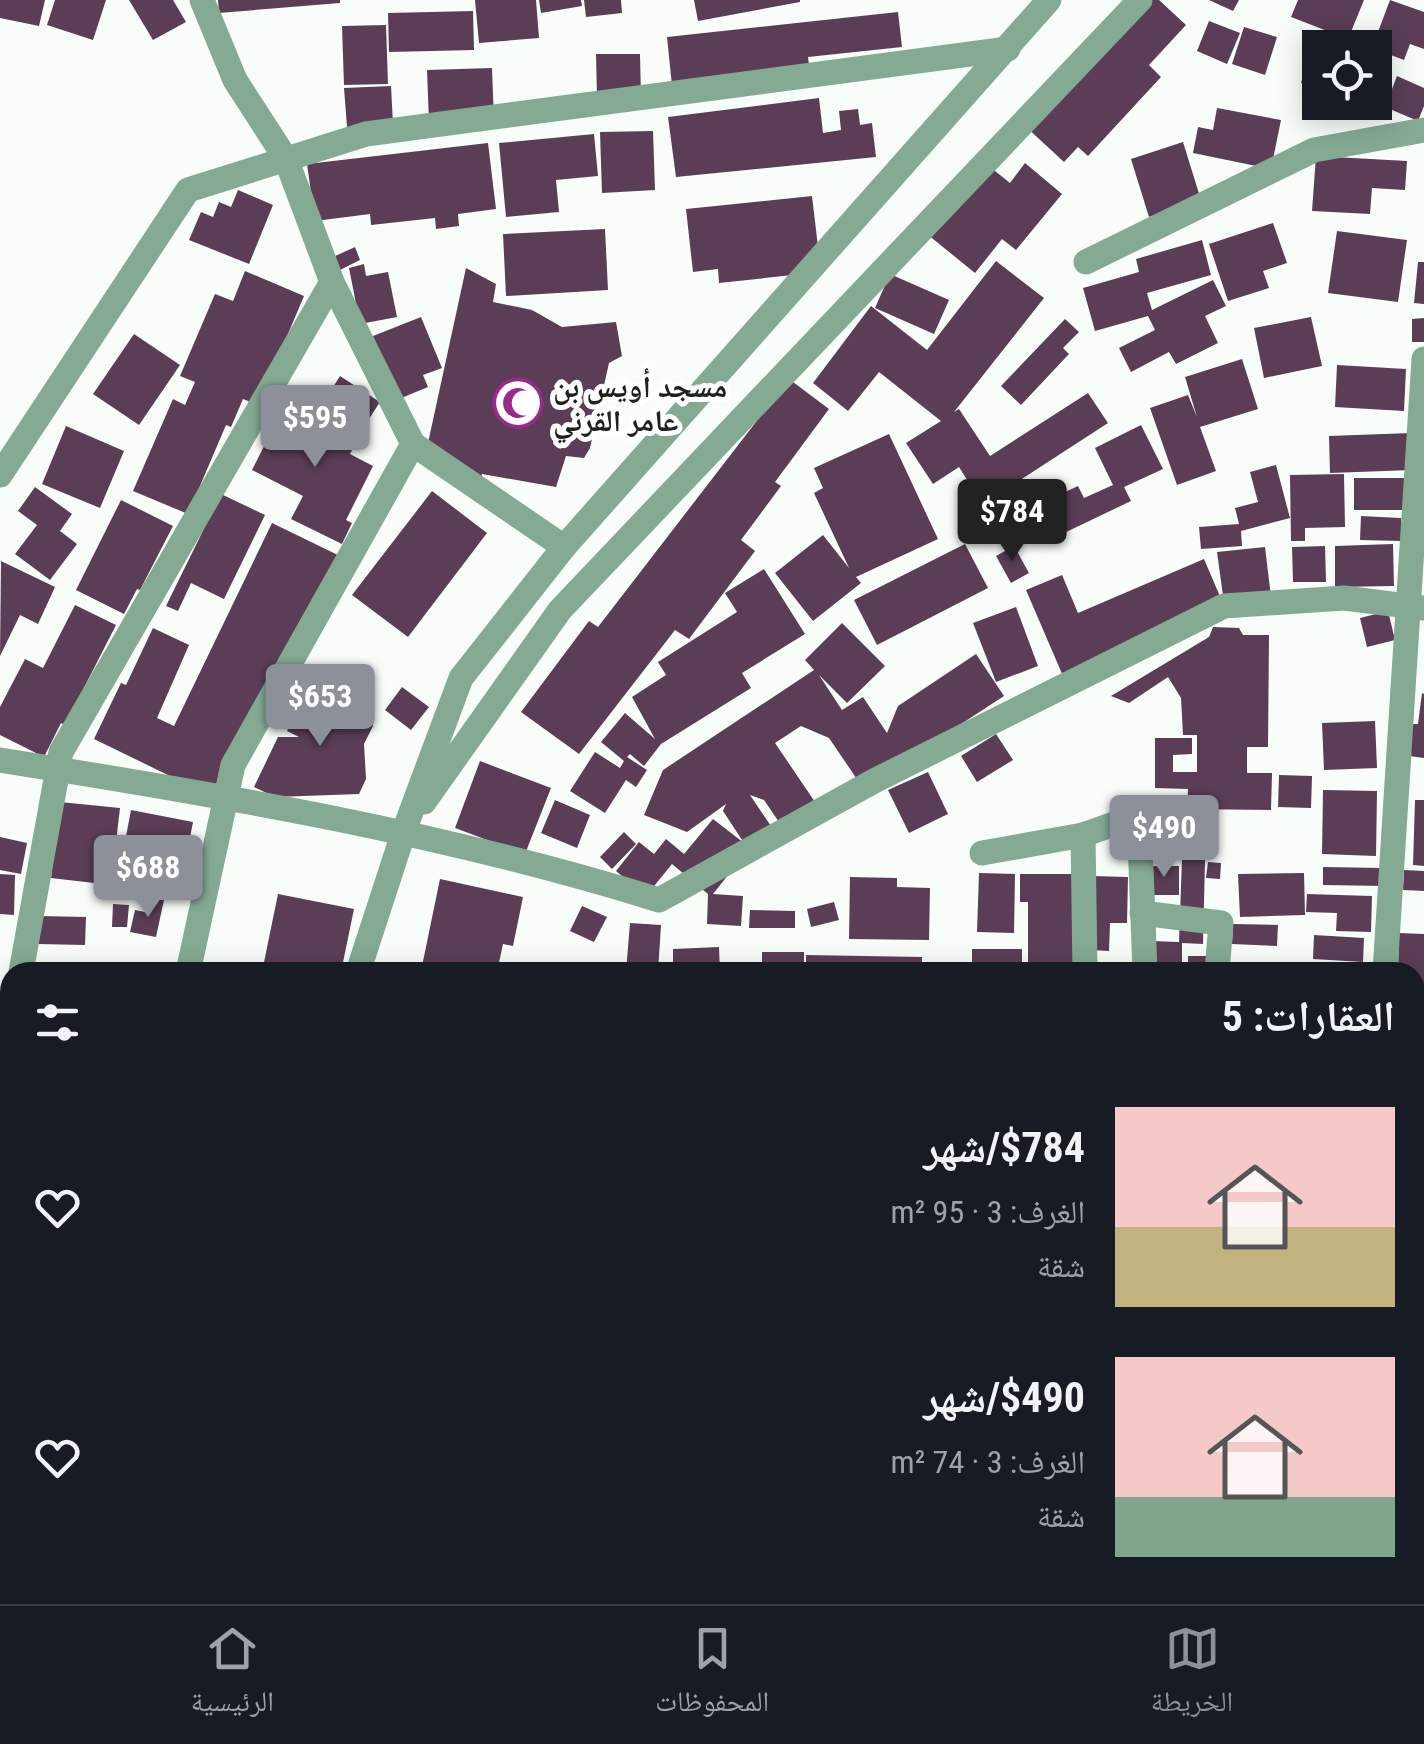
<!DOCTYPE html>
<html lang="ar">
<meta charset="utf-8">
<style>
:root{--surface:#171b24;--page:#242831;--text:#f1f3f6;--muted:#9ea1a6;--line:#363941;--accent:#8c9099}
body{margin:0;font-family:"Roboto Condensed","Noto Naskh Arabic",sans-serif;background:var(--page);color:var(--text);direction:rtl;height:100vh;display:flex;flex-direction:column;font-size:38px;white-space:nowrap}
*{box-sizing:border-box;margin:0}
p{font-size:32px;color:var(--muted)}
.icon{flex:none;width:55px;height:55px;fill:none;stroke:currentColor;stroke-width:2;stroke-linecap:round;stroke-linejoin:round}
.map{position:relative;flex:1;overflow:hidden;direction:ltr}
.panel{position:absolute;left:0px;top:962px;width:1425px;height:642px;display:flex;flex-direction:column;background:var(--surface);border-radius:30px 30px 0 0;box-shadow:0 5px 25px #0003;direction:rtl}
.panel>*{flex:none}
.tools{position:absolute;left:1302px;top:30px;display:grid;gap:20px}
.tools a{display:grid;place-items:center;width:90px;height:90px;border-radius:0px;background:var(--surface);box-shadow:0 5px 25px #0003;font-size:50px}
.price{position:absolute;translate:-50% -85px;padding:0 22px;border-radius:10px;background:var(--accent);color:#fff;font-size:32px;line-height:65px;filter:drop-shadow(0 2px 5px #0008)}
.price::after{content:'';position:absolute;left:50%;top:60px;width:30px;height:22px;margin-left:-15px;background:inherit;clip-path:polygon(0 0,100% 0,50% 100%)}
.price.on{background:#222;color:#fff}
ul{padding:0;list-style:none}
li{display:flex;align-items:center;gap:30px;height:250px;padding:0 30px}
li span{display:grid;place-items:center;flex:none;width:280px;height:200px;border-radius:0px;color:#555}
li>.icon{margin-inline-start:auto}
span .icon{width:120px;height:120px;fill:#fffc;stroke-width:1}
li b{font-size:42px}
h2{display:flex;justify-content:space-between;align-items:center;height:120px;padding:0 30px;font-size:42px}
.menu{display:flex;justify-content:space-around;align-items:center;height:140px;border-top:2px solid var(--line);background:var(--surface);font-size:28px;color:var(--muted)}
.menu a{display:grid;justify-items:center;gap:5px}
.menu .on{color:var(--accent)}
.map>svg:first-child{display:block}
.building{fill:#5b3e56}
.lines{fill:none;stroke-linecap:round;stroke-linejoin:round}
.minor{stroke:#85aa94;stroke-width:25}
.labels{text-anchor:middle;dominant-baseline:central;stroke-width:10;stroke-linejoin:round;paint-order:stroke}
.poi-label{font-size:30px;font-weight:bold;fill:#1f211f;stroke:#fff;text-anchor:start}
</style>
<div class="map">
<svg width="1424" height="1604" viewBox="0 0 1424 1604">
<rect width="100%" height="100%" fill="#f8fdfa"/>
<g class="building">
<path d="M0 0H45L39 26 0 18Z"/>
<path d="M55 0H106L93 40 47 25Z"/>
<path d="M129 0H173L186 22 153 40Z"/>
<path d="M218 0H340V3L219 13Z"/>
<path d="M475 0H536L539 38 479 43Z"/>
<path d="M539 0H581L582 6 541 13Z"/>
<path d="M584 0H621L622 13 586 17Z"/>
<path d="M694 0H800V2L698 21Z"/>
<path d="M1141 0H1159L1186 25 1149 65 1161 77 1088 156 1078 147 1064 162 1024 125Z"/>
<path d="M1209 0H1239L1233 11Z"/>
<path d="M1298 0H1364L1348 39 1291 17Z"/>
<path d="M1390 0 1424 12V49L1410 44 1404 60 1372 48Z"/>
<path d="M473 11 474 50 389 52 388 13Z"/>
<path d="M898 12 902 47 808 57 810 73 672 86 667 37Z"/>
<path d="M1209 21 1240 33 1227 64 1197 51Z"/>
<path d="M386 25 388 84 344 85 342 26Z"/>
<path d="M1244 27 1277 37 1265 75 1232 64Z"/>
<path d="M1311 49 1320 52V88L1301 83Z"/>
<path d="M596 54H640L641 97 597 98Z"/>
<path d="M492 68 494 122 429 123 427 70Z"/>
<path d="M1397 76 1424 88V106L1418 121 1385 107Z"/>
<path d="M391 86 393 124 347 127 344 88Z"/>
<path d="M819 98 823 133 841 130 839 111 858 109 860 125 872 123 876 157 676 177 668 117Z"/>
<path d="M1217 108 1281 120 1271 169 1193 153 1198 127 1213 130Z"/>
<path d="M653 131 655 190 602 193 600 132Z"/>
<path d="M594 134 598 176 556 180 559 212 506 217 499 143Z"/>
<path d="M1183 142 1201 200 1149 217 1131 159Z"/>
<path d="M488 143 496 209 458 214 459 226 436 229 435 218 371 225 370 214 315 221 307 164Z"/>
<path d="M1316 156 1407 161 1405 190 1372 188 1370 214 1312 211Z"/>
<path d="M980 159 1010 183 1025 163 1062 194 1016 250 1002 239 975 273 922 230Z"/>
<path d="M238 190 273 205 249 264 189 240 201 212 213 217 219 202 231 207Z"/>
<path d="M812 196 821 272 719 283 718 269 693 272 686 209Z"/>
<path d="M1273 223 1287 263 1263 271 1269 288 1228 301 1209 244Z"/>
<path d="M605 229 608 290 506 296 503 234Z"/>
<path d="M1337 231 1407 240 1398 302 1328 293Z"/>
<path d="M1202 240 1211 275 1147 293 1152 310 1213 280 1226 306 1205 316 1218 343 1176 364 1169 352 1131 372 1119 348 1155 330 1148 316 1095 331 1083 288 1139 272 1136 259Z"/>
<path d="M355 247 360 260 340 270 333 257Z"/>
<path d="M996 261 1044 298 954 412 959 409 990 456 1088 393 1108 423 997 495 990 485 976 494 959 467 933 484 906 443 941 421 879 372 848 411 813 383 871 306 927 350Z"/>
<path d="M1418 262H1424V304L1414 303Z"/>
<path d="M364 264 366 276 388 272 397 317 360 324 349 268Z"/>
<path d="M466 268 496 284 493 302 532 310 562 327 616 322 622 356 609 363 590 448 584 458 566 456 556 487 482 474 480 482 428 443Z"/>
<path d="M245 271 304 296 258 405 243 399 231 427 226 425 188 514 133 491 173 399 185 405 195 382 180 376 215 294 233 301Z"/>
<path d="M890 274 949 300 934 334 875 308Z"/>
<path d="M421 317 442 368 423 375 428 387 399 399 373 336Z"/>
<path d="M1311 317 1322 366 1264 378 1254 328Z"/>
<path d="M1424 318V342H1412V319Z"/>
<path d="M1065 319 1079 332 1063 348 1069 354 1021 405 1001 386Z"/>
<path d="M134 334 180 365 139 425 93 394Z"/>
<path d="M1242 359 1258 409 1200 427 1216 471 1177 485 1150 408 1188 395 1197 417 1185 377Z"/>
<path d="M1337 365 1406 369 1404 411 1335 407Z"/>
<path d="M340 376 380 402 359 434 320 408Z"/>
<path d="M789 379 829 409 775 482 781 486 741 540 755 551 689 639 675 630 579 754 521 712 589 621 598 627Z"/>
<path d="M287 401 336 426 334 431 356 443 350 454 373 466 346 520 352 523 342 544 291 519 303 496 252 470Z"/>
<path d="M1141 425 1163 469 1124 487 1131 501 1062 534 1046 501 1078 486 1084 498 1113 485 1095 448Z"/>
<path d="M66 426 124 451 100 508 42 484Z"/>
<path d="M1411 433 1412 470 1330 473 1329 436Z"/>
<path d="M889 434 938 539 856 577 861 583 813 621 775 573 823 535 849 568 814 493 823 488 814 468Z"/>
<path d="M1276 465 1290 518 1241 531 1242 546 1201 549 1199 527 1239 524 1235 508 1258 502 1250 472Z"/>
<path d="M1344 474 1345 527 1305 528V541H1291L1290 475Z"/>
<rect x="1354" y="478" width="57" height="32"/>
<path d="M35 487 72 514 60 531 77 544 50 580 15 554 37 525 18 511Z"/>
<path d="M432 491 487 533 408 637 352 595Z"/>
<path d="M221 494 265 515 224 599 191 583 178 611 166 606Z"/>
<path d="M121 500 173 526 140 590 137 589 124 614 76 590Z"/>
<path d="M1361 516 1401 518V541L1360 540Z"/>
<path d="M272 523 342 557 211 796 94 739 121 683 126 685 153 628 189 645 157 718 174 726Z"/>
<path d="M965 544 988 588 877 645 854 600Z"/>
<path d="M1393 544 1394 586 1335 587V546Z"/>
<path d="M1014 546 1029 573 1011 583 996 556Z"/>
<path d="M1325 546 1326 582H1293L1292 547Z"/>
<path d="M1265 547 1271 597 1224 603 1217 552Z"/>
<path d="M1204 559 1225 608 1063 676 1026 590 1062 575 1078 613Z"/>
<path d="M1 561 55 587 38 624 20 615 0 656Z"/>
<path d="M764 569 805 634 742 673 751 688 661 744 644 766 630 754 627 757 647 770 636 787 626 780 605 813 570 791 595 752 620 768 624 761 601 742 625 713 655 739 632 697 666 675 658 662 737 612 725 593Z"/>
<path d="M75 605 116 625 65 725 61 723 44 757 0 735V707L25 659 43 668Z"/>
<path d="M1016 607 1038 666 996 682 973 623Z"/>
<path d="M1388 611 1395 640 1367 647 1360 618Z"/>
<path d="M842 623 885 666 847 703 819 675 842 710 863 697 887 733 898 706 976 654 1004 696 863 788 829 738 801 726 775 743 815 802 781 825 764 800 750 795 777 835 748 850 713 894 743 896 741 926 707 924 708 894 672 864 646 896 616 871 639 842 654 854 666 839 684 854 713 819 744 843 723 811 726 804 687 832 644 815 663 770 814 670 805 660Z"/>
<path d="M1213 627 1239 628 1243 635H1269L1268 747H1247V773H1272L1271 810 1187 809 1188 789 1155 788V738H1192V754L1173 755V772H1197V735H1183L1181 698 1168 677 1129 703 1111 696 1209 637Z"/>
<path d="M309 684 330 694H342L372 708 373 726 364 744 366 779 359 794 275 797 254 787 278 737H299L287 731Z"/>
<path d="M402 687 429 707 411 730 385 710Z"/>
<path d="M1422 693 1424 694V758L1409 756 1412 724H1418Z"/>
<path d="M1375 721 1377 768 1324 770 1322 723Z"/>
<path d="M996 734 1013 760 977 782 961 756Z"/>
<path d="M480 761 551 788 525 854 455 828Z"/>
<path d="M928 772 948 814 909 833 888 790Z"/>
<path d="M1279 775 1312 776 1311 808 1278 807Z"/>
<path d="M1323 790 1377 791 1376 856 1322 854Z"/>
<path d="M555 800 590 815 577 848 541 833Z"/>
<path d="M1415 800H1424V866L1413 865Z"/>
<path d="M60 802 120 808 111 885 51 878Z"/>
<path d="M131 810 193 822 178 900 116 889Z"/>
<path d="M1149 826 1205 827V858L1149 857Z"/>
<path d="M624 832 636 844 612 869 600 857Z"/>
<path d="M0 837 27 843 21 874 0 870Z"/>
<path d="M1182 859 1205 860 1203 944 1182 943V972H1150L1151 941 1179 942Z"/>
<path d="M1208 862 1221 863 1220 879 1206 878Z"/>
<path d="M1148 866H1179V895H1149Z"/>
<path d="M1323 867 1383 868V886L1323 885Z"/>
<path d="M1404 870 1424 871V891L1403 890Z"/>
<path d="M979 873 1015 874 1014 933 977 932Z"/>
<path d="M1304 873 1305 915 1240 917 1238 874Z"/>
<path d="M0 874 15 875 14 915 0 914Z"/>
<path d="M1020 874H1076V972H1028V902H1020Z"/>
<path d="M1092 876 1128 877 1127 923H1110L1109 951 1090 950Z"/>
<path d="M850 877 897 878V887L930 888 929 940 849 939Z"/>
<path d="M440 879 523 897 513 946 503 944 497 972 421 971Z"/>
<path d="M278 894 354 909 341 972H262Z"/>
<path d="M1307 894 1372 896 1371 932 1336 931 1337 913 1306 912Z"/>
<path d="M153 898 164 900 156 937 130 932 135 910 150 913Z"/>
<path d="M834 902 839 920 811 927 807 909Z"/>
<path d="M113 904 129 905 127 927H112Z"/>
<path d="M582 906 607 917 594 942 570 931Z"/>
<path d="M750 910 795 911V928H749Z"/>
<path d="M39 916 86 917 85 945 38 944Z"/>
<path d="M630 923 661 925 658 972H626Z"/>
<path d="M1233 924 1278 925 1277 946 1232 944Z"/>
<path d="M1399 933 1424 934V1033L1415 1032V972H1398Z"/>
<path d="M1314 935 1364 938 1363 962 1313 959Z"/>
<path d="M719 947 720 972H673V949Z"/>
<rect x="972" y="949" width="50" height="23"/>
<rect x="762" y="952" width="42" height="20"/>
<path d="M806 955 922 957V972H806Z"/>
<rect x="1188" y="956" width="25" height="16"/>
<rect x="1278" y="967" width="39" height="5"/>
<path d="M10 1027V1071L0 1077V1033Z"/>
<path d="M1415 1081H1424V1146L1415 1145Z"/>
<path d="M10 1230V1393L0 1401V1238Z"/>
<path d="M10 1436V1483L0 1467V1442Z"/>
<path d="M1415 1476 1424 1485V1543L1415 1552Z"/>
<path d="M46 1595H85L89 1604H51Z"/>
<path d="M221 1595H291L270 1604H225Z"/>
<path d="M336 1595H375L377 1604H338Z"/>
<path d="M435 1595H502V1596L471 1604H437Z"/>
<path d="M639 1595H673L677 1604H620Z"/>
<path d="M684 1595H746L749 1604H688Z"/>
<path d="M1000 1595H1052L1046 1604H994Z"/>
</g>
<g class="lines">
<g class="minor">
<path d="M202 0 235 80 286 159 332 282 413 444 564 547"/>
<path d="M1086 262 1314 150 1424 130"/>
<path d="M0 475 188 190 366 134 1008 49"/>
<path d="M0 760C222 795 444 833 659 900L874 781 1224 606 1344 598 1424 608"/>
<path d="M424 802 560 610 1140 0"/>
<path d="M1083 835 1085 972"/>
<path d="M982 853 1083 835 1139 815 1145 972"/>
<path d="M1142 913 1221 923 1217 972"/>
<path d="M21 972 61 752 332 282"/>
<path d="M188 972 233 765 413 444"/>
<path d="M358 972 404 831 461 678 564 547 1049 0"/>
<path d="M1385 972 1424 359"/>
<path d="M0 1011 10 1002"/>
<path d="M1415 1149H1424"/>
<path d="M0 1199 10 1189"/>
<path d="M1415 1264 1424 1257"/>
<path d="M0 1414 10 1405"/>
<path d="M0 1506 10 1505"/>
<path d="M406 1595 409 1604"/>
<path d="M546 1604 567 1595"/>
<path d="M1121 1604 1128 1595"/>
</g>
</g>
<defs>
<g id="mosque-ring" transform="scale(2.5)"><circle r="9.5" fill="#fff" stroke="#982a8b" stroke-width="1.5"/><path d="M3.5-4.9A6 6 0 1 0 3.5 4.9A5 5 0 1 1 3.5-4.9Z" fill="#982a8b"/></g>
</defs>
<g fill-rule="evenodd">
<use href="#mosque-ring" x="518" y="403"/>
</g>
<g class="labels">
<g class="poi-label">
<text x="553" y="386">مسجد أويس بن<tspan x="553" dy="34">عامر القرني</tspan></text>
</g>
</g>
</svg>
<div class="tools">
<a><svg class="icon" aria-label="locate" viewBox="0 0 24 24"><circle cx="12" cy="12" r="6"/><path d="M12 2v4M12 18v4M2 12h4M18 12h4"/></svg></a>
</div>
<b class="price" style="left:315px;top:470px">$595</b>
<b class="price on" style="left:1012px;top:564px">$784</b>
<b class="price" style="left:320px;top:749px">$653</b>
<b class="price" style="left:1164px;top:880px">$490</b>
<b class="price" style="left:148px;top:920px">$688</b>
<section class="panel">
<h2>العقارات: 5<svg class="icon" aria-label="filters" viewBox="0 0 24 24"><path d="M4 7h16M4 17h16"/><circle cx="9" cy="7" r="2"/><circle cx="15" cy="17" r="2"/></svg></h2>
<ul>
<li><span style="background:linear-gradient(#f6c9c9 60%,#c2b280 0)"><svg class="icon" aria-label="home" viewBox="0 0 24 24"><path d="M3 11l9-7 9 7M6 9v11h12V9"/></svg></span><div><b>$784/شهر</b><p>الغرف: 3 · 95 m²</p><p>شقة</p></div><svg class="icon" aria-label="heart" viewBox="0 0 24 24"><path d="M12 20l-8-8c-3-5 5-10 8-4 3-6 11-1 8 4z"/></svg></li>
<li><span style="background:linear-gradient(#f6c9c9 70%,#7fa58c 0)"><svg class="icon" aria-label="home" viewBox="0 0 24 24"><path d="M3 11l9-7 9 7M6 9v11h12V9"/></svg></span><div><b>$490/شهر</b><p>الغرف: 3 · 74 m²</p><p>شقة</p></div><svg class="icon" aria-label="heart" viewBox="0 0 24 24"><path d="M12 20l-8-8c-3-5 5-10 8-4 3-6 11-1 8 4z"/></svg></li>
</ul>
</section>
</div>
<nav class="menu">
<a class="on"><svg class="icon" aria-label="map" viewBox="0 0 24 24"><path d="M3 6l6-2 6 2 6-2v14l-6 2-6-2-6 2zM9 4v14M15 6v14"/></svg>الخريطة</a>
<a><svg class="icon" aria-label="saved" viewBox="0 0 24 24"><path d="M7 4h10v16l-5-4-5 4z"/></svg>المحفوظات</a>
<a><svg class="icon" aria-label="home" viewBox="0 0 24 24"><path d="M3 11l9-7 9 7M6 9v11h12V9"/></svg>الرئيسية</a>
</nav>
